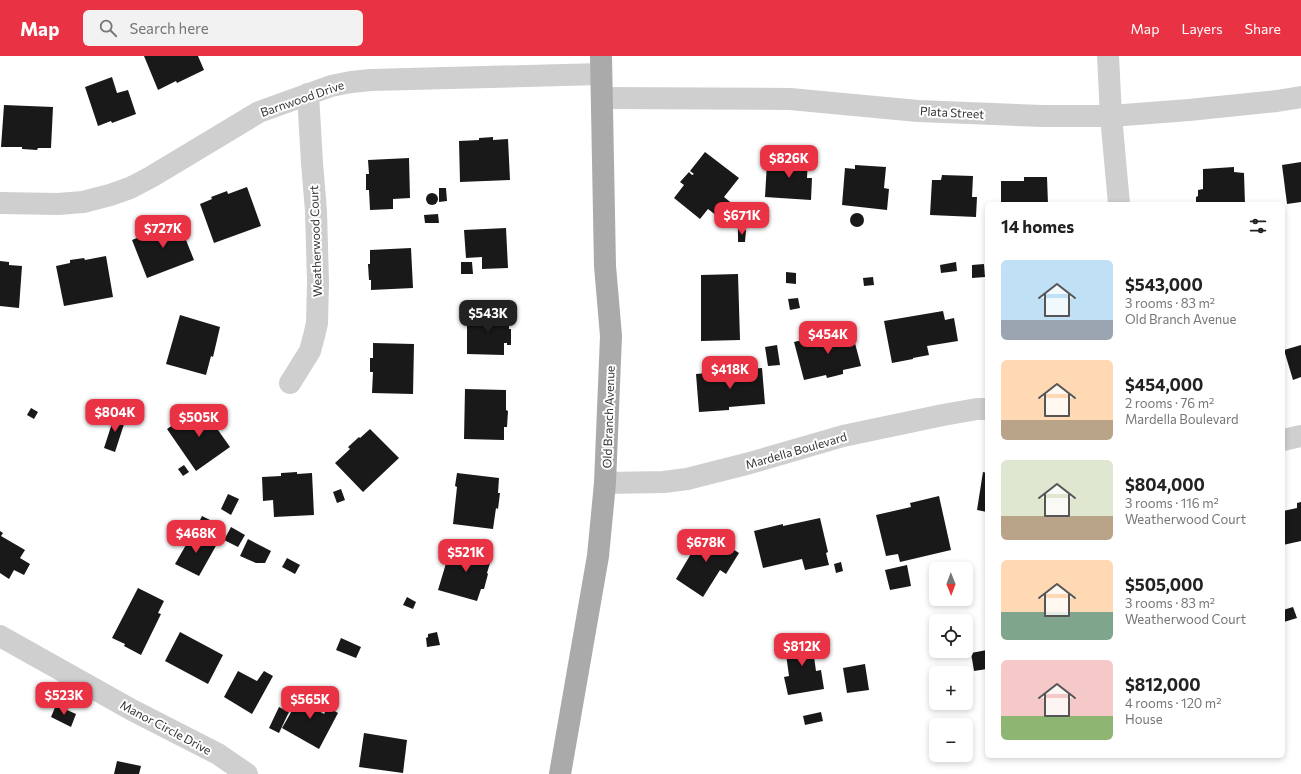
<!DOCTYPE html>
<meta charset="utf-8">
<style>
:root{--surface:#fff;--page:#f2f2f2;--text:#222;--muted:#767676;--accent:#ea3245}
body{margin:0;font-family:Commissioner,sans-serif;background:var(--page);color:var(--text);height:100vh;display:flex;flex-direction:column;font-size:15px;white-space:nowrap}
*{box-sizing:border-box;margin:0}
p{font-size:13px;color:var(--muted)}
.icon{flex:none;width:22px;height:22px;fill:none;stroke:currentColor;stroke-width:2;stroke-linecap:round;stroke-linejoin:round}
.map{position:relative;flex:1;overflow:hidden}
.sheet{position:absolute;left:985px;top:146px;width:300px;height:556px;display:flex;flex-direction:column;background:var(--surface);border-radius:6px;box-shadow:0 2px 6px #0003}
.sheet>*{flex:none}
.needle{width:26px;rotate:179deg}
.tools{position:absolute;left:929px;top:506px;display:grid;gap:8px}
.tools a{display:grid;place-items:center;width:44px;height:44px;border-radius:6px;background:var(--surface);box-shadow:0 2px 6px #0003;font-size:20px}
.price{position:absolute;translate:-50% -34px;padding:0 9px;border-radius:8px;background:var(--accent);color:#fff;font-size:13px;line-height:26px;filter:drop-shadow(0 1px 2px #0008)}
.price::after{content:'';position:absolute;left:50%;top:24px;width:12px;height:9px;margin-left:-6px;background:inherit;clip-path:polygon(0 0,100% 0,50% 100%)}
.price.current{background:#222;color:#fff}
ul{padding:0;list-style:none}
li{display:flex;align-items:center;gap:12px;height:100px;padding:0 16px}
li span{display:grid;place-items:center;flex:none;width:112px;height:80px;border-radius:6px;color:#555}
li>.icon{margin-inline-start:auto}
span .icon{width:48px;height:48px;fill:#fffc;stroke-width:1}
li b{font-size:17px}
h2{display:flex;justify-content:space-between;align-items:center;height:48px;padding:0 16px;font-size:17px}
header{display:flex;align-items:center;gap:24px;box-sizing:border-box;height:56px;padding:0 20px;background:var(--accent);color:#fff}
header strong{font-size:19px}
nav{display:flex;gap:22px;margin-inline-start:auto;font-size:14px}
.search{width:280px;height:36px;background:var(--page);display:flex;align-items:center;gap:10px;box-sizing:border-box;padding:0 14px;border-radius:6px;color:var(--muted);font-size:15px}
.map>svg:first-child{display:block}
.building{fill:#191919}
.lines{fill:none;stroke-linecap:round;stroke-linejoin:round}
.minor{stroke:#cfcfcf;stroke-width:22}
.major{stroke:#aaa;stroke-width:22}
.labels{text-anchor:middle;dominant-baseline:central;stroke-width:4;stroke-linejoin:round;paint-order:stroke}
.street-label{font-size:12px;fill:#323232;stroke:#fff}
</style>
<header>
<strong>Map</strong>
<div class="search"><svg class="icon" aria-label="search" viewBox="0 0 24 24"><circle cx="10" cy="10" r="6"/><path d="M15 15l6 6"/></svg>Search here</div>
<nav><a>Map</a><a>Layers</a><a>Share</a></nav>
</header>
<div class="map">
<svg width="1301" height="718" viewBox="0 0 1301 718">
<rect width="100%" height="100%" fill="#fff"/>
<g class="building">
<path d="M144 0H198L204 14 177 27 176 25 158 34Z"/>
<path d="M112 21 117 37 128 34 136 58 112 67 111 65 98 70 85 31Z"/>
<path d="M4 49 53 51 51 92H38L37 94 22 93V91H1Z"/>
<path d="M493 81V84L508 83 510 124 460 126 459 85 479 84V82Z"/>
<path d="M705 96 739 122 724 141 734 149 722 164 708 153 700 163 674 142 684 129 680 126 689 116 692 119 694 118 690 115Z"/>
<path d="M777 100 808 102 807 122H812L811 144 765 141 767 106 776 107Z"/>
<path d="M409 102 410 142 393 143V153L370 154 369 134H366V118H369L368 104Z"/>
<path d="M1301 106V146L1287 148 1282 109Z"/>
<path d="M855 109 886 111 884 132 889 133 887 154 842 149 845 112 855 113Z"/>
<path d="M1234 111V116L1244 117 1245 148H1196V141L1198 140V134L1203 133V113Z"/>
<path d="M942 119 973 120 972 141H977L976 161 930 159 932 124H941Z"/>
<path d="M1024 121H1047L1048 148H1001V125H1024Z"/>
<path d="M247 131 261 170 214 187 200 148 212 143 211 141 227 135 228 138Z"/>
<path d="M439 132H446L447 145 439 146Z"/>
<circle cx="432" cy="143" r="6"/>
<circle cx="857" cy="164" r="7"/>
<path d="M438 158 439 167H425L424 159Z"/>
<path d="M178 164 194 204 147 222 132 184 144 179 143 177Z"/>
<path d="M506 172 508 212 482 213V201L466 202 464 174Z"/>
<path d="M738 173 746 174 745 186H738Z"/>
<path d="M411 192 413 232 371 234V224H369L368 208H370V194Z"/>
<path d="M106 200 113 241 64 250 56 210 70 207V204L84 202 85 204Z"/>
<path d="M0 205 9 206V209L22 210 19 252 0 250Z"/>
<path d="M461 206H472L473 218H461Z"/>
<path d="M956 206 957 215 941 217 940 209Z"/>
<path d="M984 208 985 221 972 222V209Z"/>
<path d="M786 216 796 217V228L786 227Z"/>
<path d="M738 218 740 284 701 285V219Z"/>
<path d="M873 221 874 229 864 230 863 222Z"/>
<path d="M798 242 800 252 790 254 788 243Z"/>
<path d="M943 255 945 264 954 262 958 285 927 290 929 299 913 302V303L892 307 884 265Z"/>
<path d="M180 259 220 271 213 301 211 300 206 319 166 308Z"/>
<path d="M467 259H509V273H511V289H507V287H504V299L467 298Z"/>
<path d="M851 272 861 310 843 314V318L827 322 826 319 804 324 794 286Z"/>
<path d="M373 287 414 288 413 338 372 337 373 316H370V302H373Z"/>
<path d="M777 289 780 309 768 310 765 291Z"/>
<path d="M1301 289V321L1293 324 1284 294Z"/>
<path d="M762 312 765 348 729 351V354L699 356 696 318Z"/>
<path d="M465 333 506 334V354L508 355 507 371H504V384L464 383Z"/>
<path d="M200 350 208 362 211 360 220 373 218 374 230 391 196 415 167 373Z"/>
<path d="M31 352 38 356 34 363 27 359Z"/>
<path d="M115 358 126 362 115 396 104 392Z"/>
<path d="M370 373 399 402 363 436 335 407 350 393 348 391 359 381 360 382Z"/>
<path d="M184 409 189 416 183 420 178 413Z"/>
<path d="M297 416V418L312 417 314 459 274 461 273 444 263 445 262 421 281 420V417Z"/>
<path d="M983 416 987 417V456L977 454Z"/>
<path d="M457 417 499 422 498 437H500L498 453 496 452 493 473 453 468 457 431 455 430Z"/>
<path d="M341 433 345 444 337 447 333 436Z"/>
<path d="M228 438 239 443 231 459 221 453Z"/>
<path d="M939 440 951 494 900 506 898 498 886 500 876 459 911 451 910 447Z"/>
<path d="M1301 446V485L1283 489V455L1297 452V447Z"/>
<path d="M202 460 214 466 209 476 197 470Z"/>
<path d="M820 462 828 496 826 497 829 509 805 514 802 503 763 512 754 475 783 468V470Z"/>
<path d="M231 471 245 479 238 491 224 484Z"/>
<path d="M703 474 739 497 726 518 720 514 703 541 676 523 692 496 690 494Z"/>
<path d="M0 475 3 477 1 480 25 494 20 502 30 508 24 519 14 514 9 523 0 517Z"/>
<path d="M194 475 217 488 199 520 175 508Z"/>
<path d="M248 483 271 495 265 507H256L240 500Z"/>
<path d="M469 490 493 497 487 517 488 518 484 533H481L477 545 438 534 450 494 466 499Z"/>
<path d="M287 502 300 509 295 518 282 511Z"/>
<path d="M841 506 843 515 836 517 834 508Z"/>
<path d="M907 509 911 530 890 534 885 514Z"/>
<path d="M138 532 164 545 158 557 161 558 141 599 124 590 125 588 112 582Z"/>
<path d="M407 541 416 546 413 553 403 549Z"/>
<path d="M1293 551 1297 562 1284 566 1283 554Z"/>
<path d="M180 576 223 599 208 628 165 605Z"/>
<path d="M437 576 440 589 427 591 426 582 428 581V578Z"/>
<path d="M806 579 807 587 812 586 816 615 821 614 824 633 788 639 784 621 789 620 785 591 789 590 787 582Z"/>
<path d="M341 582 361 591 356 602 336 594Z"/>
<path d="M987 594V613L974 615 971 597Z"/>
<path d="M865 608 869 634 847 637 843 612Z"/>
<path d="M238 615 257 625 264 615 273 620 252 658 224 641Z"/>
<path d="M304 634 321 643 315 653 324 658 328 651 338 657 319 693 282 672Z"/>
<path d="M56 649 76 658 71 671 51 661Z"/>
<path d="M279 651 289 656 279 677 269 672Z"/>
<path d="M821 656 823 665 805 669 803 660Z"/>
<path d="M364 677 407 684 403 717 359 711Z"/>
<path d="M117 705 141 710 139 718H114Z"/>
</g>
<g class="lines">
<g class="minor">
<path d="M1108 0 1111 60 1119 148"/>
<path d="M602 42 790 43 918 55 1042 60H1111L1189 54 1277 45 1301 41"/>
<path d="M0 147 58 148 83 146 110 139 130 132 151 121 259 56 331 30 351 26 371 24 601 18"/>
<path d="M290 327 310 295 314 280 317 267 318 226 316 155 312 107 308 38"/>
<path d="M1283 384 1301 380"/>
<path d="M605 427 664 426 687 423 750 407 843 380 943 359 977 353H987"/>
<path d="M0 580 132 654 218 698 247 718"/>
</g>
<path class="major" d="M560 718 598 500 605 427 611 280 605 210 601 0"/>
</g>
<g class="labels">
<g class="street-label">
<text transform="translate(302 42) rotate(-19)">Barnwood Drive</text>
<text transform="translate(952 56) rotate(3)">Plata Street</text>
<text transform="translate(315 185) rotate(-92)">Weatherwood Court</text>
<text transform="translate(608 361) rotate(-88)">Old Branch Avenue</text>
<text transform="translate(796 394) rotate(-16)">Mardella Boulevard</text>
<text transform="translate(166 671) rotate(28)">Manor Circle Drive</text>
</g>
</g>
</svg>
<div class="tools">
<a><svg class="needle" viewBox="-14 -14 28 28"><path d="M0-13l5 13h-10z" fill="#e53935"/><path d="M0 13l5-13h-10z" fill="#767676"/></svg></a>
<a><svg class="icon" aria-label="locate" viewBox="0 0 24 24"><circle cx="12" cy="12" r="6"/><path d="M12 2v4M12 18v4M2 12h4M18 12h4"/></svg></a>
<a>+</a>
<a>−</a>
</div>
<b class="price" style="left:789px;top:123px">$826K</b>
<b class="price" style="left:742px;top:180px">$671K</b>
<b class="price" style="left:163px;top:193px">$727K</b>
<b class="price current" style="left:488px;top:278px">$543K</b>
<b class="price" style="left:828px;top:299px">$454K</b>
<b class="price" style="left:730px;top:334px">$418K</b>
<b class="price" style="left:115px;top:377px">$804K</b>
<b class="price" style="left:199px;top:382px">$505K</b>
<b class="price" style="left:196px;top:498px">$468K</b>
<b class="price" style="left:706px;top:507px">$678K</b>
<b class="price" style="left:466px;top:517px">$521K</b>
<b class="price" style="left:802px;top:611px">$812K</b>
<b class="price" style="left:64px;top:660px">$523K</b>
<b class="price" style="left:310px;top:664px">$565K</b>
<section class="sheet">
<h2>14 homes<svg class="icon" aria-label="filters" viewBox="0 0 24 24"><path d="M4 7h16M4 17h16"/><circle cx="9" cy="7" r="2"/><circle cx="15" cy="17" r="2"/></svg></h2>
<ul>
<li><span style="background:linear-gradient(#bfe0f5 75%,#9aa5b1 0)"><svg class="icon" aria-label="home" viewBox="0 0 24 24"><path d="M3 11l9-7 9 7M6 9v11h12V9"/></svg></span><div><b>$543,000</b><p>3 rooms · 83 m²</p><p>Old Branch Avenue</p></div></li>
<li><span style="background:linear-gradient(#ffd9b3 75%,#b9a48a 0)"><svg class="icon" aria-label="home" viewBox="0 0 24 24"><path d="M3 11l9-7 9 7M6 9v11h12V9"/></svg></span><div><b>$454,000</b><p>2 rooms · 76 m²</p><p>Mardella Boulevard</p></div></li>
<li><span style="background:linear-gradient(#dfe7d0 70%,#b9a48a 0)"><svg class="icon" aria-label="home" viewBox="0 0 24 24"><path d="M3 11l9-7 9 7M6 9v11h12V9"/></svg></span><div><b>$804,000</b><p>3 rooms · 116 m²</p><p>Weatherwood Court</p></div></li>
<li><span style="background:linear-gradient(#ffd9b3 65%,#7fa58c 0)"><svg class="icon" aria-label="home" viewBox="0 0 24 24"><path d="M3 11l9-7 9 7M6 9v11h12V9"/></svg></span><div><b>$505,000</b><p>3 rooms · 83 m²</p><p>Weatherwood Court</p></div></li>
<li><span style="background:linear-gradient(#f6c9c9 70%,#8fb573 0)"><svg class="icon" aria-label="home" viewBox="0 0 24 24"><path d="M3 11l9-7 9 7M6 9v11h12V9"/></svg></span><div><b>$812,000</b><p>4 rooms · 120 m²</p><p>House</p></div></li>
</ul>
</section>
</div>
